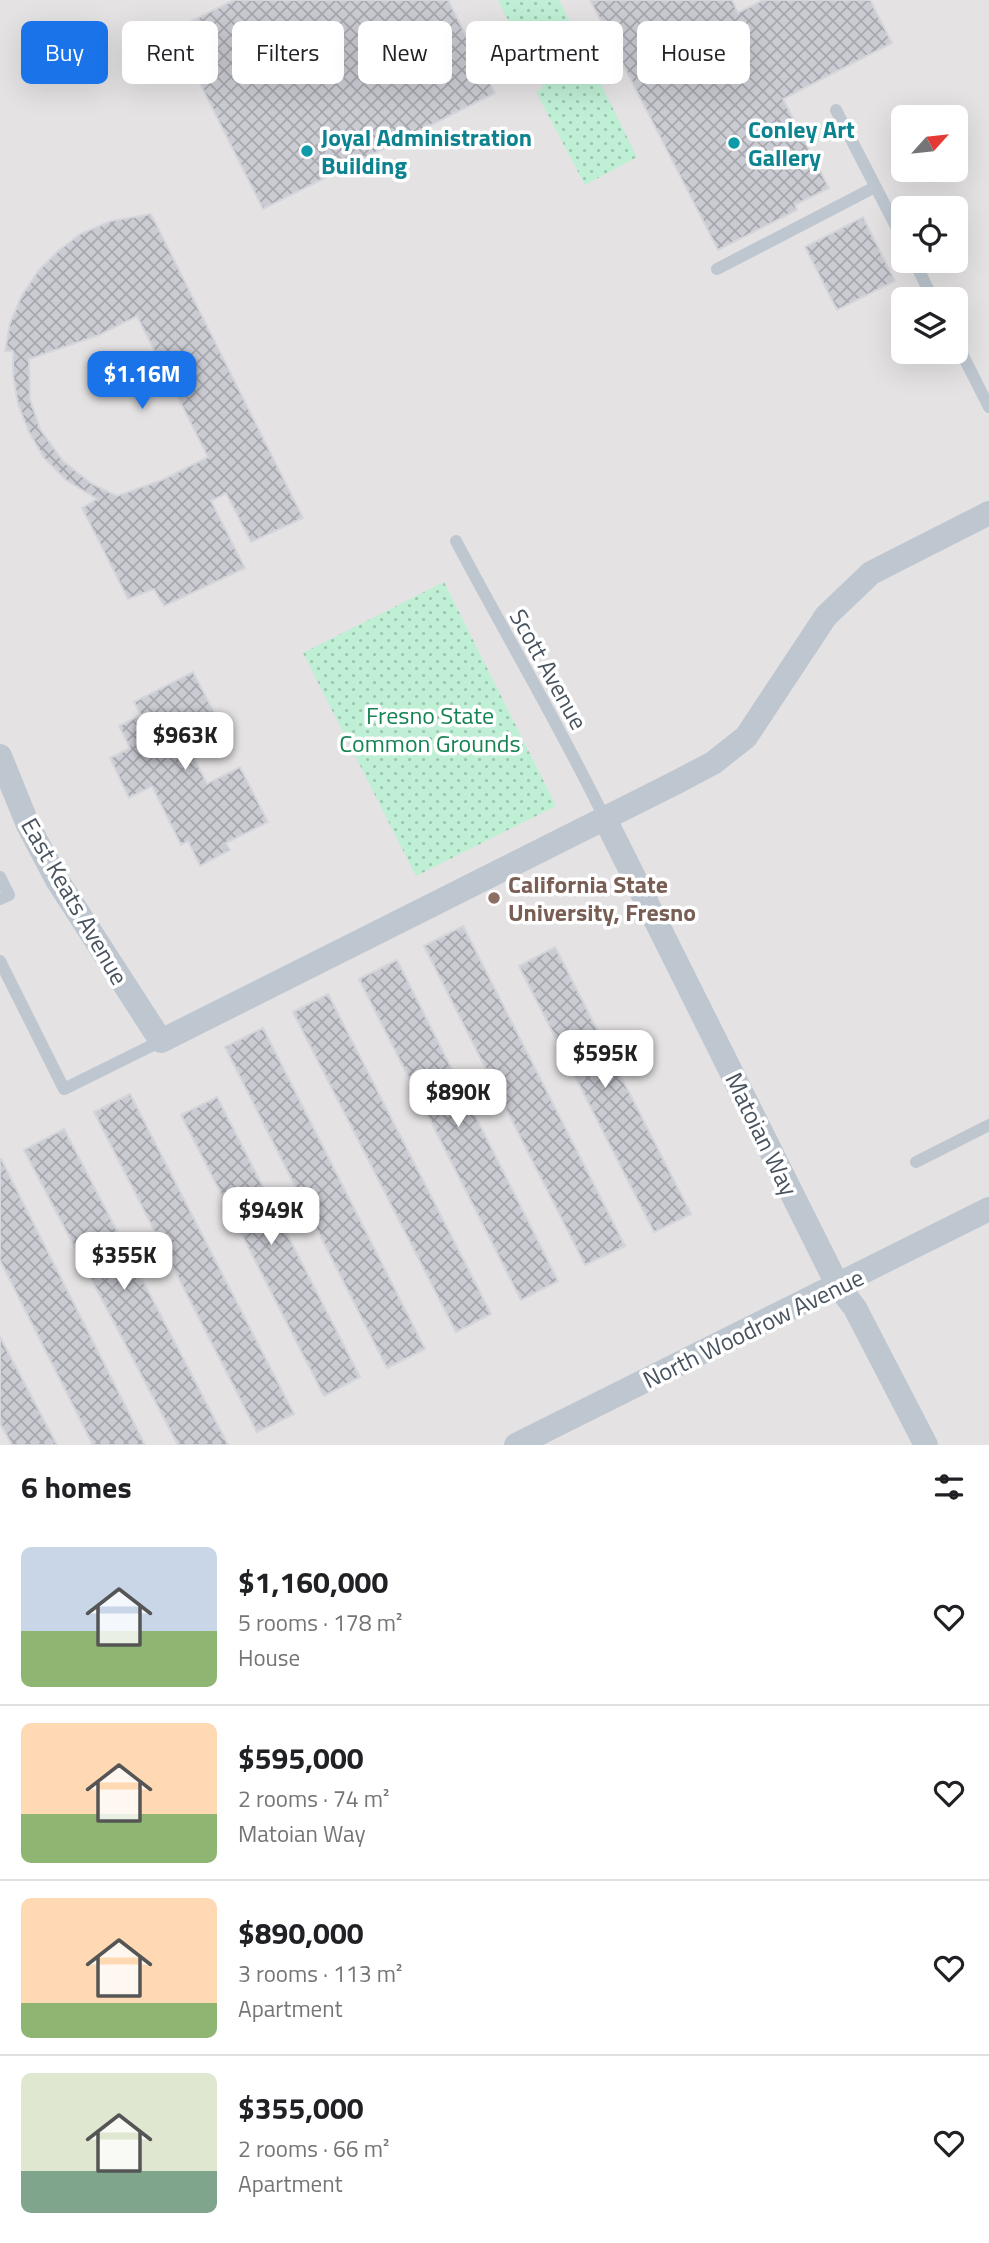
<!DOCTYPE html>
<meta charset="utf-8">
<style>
:root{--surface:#fff;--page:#f6f6f6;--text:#202124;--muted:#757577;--line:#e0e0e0;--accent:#1a73e8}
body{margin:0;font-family:"Titillium Web",sans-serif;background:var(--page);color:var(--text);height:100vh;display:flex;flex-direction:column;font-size:26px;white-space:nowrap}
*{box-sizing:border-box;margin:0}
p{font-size:23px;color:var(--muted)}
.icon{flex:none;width:38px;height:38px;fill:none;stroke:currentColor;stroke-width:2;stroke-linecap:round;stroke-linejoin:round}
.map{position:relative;height:1445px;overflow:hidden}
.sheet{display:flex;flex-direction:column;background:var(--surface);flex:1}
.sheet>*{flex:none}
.top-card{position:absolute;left:21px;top:21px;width:948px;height:63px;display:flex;gap:14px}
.needle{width:46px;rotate:63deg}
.controls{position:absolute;left:891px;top:105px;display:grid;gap:14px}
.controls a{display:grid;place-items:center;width:77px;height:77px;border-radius:10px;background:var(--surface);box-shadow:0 7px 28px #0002;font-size:35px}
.price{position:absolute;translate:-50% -60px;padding:0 16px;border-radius:14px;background:#fff;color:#222;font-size:23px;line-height:46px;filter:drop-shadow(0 2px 4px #0008)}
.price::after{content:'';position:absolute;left:50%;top:42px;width:21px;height:16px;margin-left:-10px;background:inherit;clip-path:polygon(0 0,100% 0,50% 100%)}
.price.current{background:var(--accent);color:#fff}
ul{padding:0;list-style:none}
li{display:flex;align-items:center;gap:21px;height:175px;padding:0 21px}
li+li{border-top:2px solid var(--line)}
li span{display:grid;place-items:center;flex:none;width:196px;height:140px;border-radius:10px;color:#555}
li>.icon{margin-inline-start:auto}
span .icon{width:84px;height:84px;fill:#fffc;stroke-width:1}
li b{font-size:30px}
h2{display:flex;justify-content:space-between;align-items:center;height:84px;padding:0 21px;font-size:30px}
.tag{padding:0 24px;border-radius:10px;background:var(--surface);box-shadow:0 7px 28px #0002;font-size:24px;line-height:63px}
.tag.current{background:var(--accent);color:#fff}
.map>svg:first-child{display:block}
.education{fill:#e4e2e3;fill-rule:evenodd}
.park{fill:url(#park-dots)}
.building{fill:url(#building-cross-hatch);stroke:#d5d6dc;stroke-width:2;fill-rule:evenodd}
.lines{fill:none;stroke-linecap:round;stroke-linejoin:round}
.lane{stroke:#bec7d0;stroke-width:12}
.street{stroke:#bec7d0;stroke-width:24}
.culture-dot{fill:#0f9aa8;stroke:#fff;stroke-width:2.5}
.education-dot{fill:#8d6e63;stroke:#fff;stroke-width:2.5}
.labels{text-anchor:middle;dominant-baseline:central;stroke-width:7;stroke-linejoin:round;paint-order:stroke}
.culture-label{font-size:24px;font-weight:bold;fill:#0d838f;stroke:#fff;text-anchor:start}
.street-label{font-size:24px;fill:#48535f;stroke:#fff}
.park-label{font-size:24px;fill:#168352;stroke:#fff}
.education-label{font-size:24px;font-weight:bold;fill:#785e54;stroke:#fff;text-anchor:start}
</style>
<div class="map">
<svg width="989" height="1445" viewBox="0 0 989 1445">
<defs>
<pattern id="park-dots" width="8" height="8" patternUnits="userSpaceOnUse" patternTransform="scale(1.75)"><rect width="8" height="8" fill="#bff0d5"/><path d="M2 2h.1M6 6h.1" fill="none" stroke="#9dc5b0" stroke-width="1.8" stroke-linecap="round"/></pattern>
<pattern id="building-cross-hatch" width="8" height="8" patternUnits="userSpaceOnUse" patternTransform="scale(1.75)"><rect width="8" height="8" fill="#cbccd3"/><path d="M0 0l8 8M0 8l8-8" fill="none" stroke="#a7a8ae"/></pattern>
</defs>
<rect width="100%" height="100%" fill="#f3f1f1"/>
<path class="education" d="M0 0H989V1445H0ZM903 117H956V170H903ZM903 208H956V261H903ZM903 299H956V352H903Z"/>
<g class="park">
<path d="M498 0H559L637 157 585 185 536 92 543 88Z"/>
<path d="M444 582 556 806 416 876 303 653Z"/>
</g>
<g class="building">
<path d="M234 0H448L495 93 263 209 173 30Z"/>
<path d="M590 0H732L738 13 763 0H870L892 43 783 99 829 188 795 205 797 210 718 250Z"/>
<path d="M151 214 303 518 251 542 226 493 211 501 245 568 164 606 154 589 128 599 82 508 97 499 66 480 44 458 29 432 18 404 13 376V351H5L10 323 22 295 39 270 58 251 80 234 111 221ZM137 316 208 457 162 480 117 496 92 484 63 461 40 429 30 399 29 359 99 335Z"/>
<path d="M863 217 895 281 837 310 805 247Z"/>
<path d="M193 672 217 718 183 735 207 784 240 767 268 822 226 843 230 850 200 866 188 841 181 845 152 786 129 798 110 758 130 748 119 726 141 715 134 702Z"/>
<path d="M463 926 625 1246 585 1265 424 946Z"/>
<path d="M463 926 625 1246 585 1265 424 946Z"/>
<path d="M555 947 691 1214 654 1232 519 966Z"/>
<path d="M555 947 691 1214 654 1232 519 966Z"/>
<path d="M397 960 558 1281 521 1300 359 979Z"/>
<path d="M397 960 558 1281 521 1300 359 979Z"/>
<path d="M328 994 491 1314 456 1332 293 1012Z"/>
<path d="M328 994 491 1314 456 1332 293 1012Z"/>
<path d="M263 1028 425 1349 387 1368 225 1047Z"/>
<path d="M263 1028 425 1349 387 1368 225 1047Z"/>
<path d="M130 1094 294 1414 257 1432 94 1112Z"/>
<path d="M130 1094 294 1414 257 1432 94 1112Z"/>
<path d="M217 1097 360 1377 324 1396 181 1115Z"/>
<path d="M217 1097 360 1377 324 1396 181 1115Z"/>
<path d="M64 1129 228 1445H178L24 1150Z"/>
<path d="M64 1129 228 1445H178L24 1150Z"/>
<path d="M0 1159H1L145 1445H93L0 1260Z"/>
<path d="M0 1159H1L145 1445H93L0 1260Z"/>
<path d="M0 1337 57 1445H12L0 1423Z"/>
<path d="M0 1337 57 1445H12L0 1423Z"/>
</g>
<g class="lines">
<g class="lane">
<path d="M836 110 903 240"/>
<path d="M914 261 933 299"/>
<path d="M717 269 875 187"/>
<path d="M956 342 989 407"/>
<path d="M456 541C505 634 559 724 605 819"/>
<path d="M0 877 9 895 0 899"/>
<path d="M0 961 64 1089 161 1041"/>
<path d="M916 1162 989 1125"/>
</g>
<g class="street">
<path d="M0 756 28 825 57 880 161 1041 675 783 713 763 746 737 826 616 871 573 989 513"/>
<path d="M605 819 838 1286 855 1308 926 1445"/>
<path d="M516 1445 989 1209"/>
</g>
</g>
<g class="culture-dot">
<circle cx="734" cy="143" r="7"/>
<circle cx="307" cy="151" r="7"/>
</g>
<circle class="education-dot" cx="494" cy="898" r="7"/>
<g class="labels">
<g class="culture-label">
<text x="748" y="129">Conley Art<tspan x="748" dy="28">Gallery</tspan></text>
<text x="321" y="137">Joyal Administration<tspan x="321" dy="28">Building</tspan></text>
</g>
<g class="street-label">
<text transform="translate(549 669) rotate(61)">Scott Avenue</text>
<text transform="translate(75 901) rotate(60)">East Keats Avenue</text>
<text transform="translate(762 1134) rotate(64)">Matoian Way</text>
<text transform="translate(753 1328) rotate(-26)">North Woodrow Avenue</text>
</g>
<g class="park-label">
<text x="430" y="715">Fresno State<tspan x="430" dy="28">Common Grounds</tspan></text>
</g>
<g class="education-label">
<text x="508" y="884">California State<tspan x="508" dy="28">University, Fresno</tspan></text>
</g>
</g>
</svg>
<div class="controls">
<a><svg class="needle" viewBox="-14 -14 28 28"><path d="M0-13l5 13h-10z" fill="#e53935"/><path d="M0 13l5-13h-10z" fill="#757577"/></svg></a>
<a><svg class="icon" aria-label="locate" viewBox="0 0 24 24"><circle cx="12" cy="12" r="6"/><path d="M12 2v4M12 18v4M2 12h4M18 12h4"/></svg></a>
<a><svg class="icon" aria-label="layers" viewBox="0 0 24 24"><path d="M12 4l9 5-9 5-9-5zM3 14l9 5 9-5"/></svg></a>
</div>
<b class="price current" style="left:142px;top:411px">$1.16M</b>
<b class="price" style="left:185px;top:772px">$963K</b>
<b class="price" style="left:605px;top:1090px">$595K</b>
<b class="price" style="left:458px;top:1129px">$890K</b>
<b class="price" style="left:271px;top:1247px">$949K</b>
<b class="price" style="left:124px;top:1292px">$355K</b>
<div class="top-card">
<a class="tag current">Buy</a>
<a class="tag">Rent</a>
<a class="tag">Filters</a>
<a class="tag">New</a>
<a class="tag">Apartment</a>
<a class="tag">House</a>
</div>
</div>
<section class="sheet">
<h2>6 homes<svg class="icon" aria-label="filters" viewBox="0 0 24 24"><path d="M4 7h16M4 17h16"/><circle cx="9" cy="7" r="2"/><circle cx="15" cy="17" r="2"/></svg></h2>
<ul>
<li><span style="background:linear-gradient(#c9d6e8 60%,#8fb573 0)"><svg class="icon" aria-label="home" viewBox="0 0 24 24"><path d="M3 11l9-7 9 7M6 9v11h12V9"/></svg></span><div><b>$1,160,000</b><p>5 rooms · 178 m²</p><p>House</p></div><svg class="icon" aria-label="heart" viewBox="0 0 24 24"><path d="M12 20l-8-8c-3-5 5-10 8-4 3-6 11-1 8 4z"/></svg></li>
<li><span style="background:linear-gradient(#ffd9b3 65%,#8fb573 0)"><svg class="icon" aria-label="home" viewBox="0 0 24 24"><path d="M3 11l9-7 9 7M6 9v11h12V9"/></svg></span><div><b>$595,000</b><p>2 rooms · 74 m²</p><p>Matoian Way</p></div><svg class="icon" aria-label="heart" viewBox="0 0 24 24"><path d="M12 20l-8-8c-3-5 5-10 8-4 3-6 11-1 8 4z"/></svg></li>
<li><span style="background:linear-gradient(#ffd9b3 75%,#8fb573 0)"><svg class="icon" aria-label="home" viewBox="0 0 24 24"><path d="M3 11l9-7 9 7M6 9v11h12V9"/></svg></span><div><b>$890,000</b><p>3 rooms · 113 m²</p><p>Apartment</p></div><svg class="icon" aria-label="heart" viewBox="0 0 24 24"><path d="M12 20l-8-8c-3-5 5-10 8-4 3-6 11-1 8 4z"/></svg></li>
<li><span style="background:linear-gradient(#dfe7d0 70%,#7fa58c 0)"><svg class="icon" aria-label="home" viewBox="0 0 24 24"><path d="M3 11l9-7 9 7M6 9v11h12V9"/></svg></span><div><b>$355,000</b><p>2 rooms · 66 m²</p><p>Apartment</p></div><svg class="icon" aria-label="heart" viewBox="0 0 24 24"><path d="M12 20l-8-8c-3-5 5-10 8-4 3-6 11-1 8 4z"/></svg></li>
</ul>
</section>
